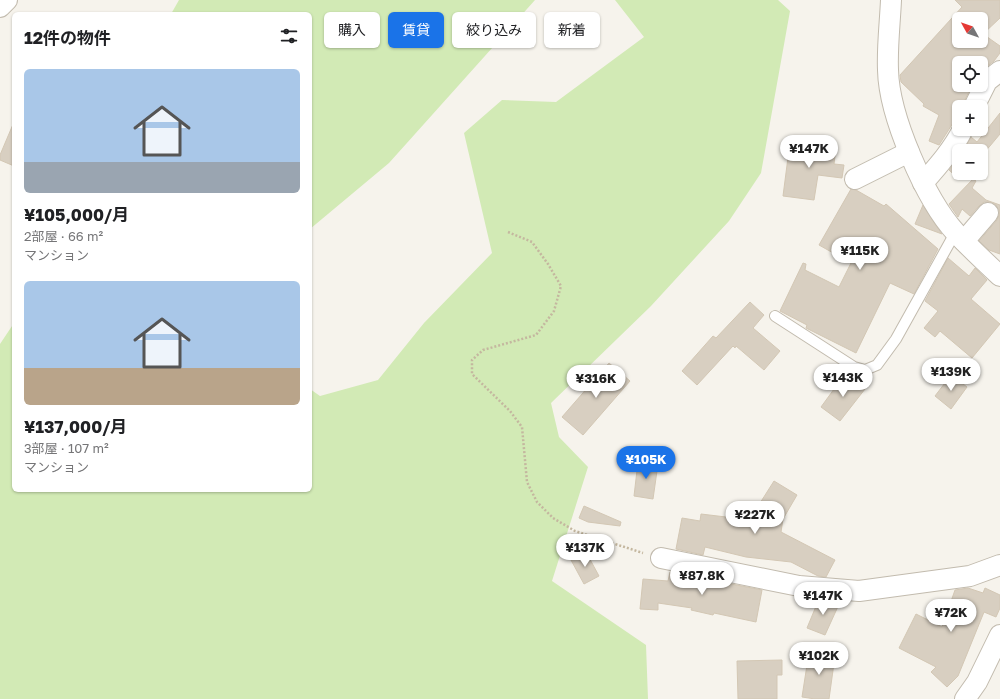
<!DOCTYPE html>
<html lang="ja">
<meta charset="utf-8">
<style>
:root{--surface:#fff;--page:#f2f2f2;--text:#202124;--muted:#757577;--accent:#1a73e8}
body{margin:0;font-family:"Golos Text","Noto Sans JP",sans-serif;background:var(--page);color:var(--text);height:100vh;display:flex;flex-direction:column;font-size:15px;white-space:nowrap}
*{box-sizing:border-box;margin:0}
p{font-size:13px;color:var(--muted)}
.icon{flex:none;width:22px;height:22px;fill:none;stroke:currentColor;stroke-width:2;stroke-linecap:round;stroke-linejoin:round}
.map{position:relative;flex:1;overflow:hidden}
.details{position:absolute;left:12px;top:12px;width:300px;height:480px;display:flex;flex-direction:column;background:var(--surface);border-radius:6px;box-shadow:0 1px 3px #0004}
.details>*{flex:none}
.banner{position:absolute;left:324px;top:12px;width:380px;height:36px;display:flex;gap:8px}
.needle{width:26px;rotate:310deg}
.controls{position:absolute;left:952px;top:12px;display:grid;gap:8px}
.controls a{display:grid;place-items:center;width:36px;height:36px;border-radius:6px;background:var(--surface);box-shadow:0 1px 3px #0004;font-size:20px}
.price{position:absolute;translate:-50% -34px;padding:0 9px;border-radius:14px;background:#fff;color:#222;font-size:13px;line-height:26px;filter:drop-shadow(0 1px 2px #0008)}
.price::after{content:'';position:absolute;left:50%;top:24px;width:12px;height:9px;margin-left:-6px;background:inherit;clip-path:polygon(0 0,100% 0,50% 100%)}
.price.current{background:var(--accent);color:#fff}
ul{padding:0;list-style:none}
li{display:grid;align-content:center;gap:8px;height:212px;padding:0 12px}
li span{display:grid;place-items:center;height:124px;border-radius:6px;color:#555}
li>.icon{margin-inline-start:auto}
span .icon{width:72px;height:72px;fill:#fffc;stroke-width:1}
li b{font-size:17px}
h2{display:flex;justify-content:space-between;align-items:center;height:48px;padding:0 12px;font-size:17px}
.tag{padding:0 14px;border-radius:6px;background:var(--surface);box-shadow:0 1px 3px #0004;font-size:14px;line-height:36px}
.tag.current{background:var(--accent);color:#fff}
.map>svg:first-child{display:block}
.green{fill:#d2eab5}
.building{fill:#d8cfc1;stroke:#d3c7b4;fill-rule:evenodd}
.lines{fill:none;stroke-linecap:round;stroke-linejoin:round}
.service-casing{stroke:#c2bbae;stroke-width:12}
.minor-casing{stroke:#c2bbae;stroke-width:22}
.path{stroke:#c4b79f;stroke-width:2.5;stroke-dasharray:2 2;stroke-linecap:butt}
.service{stroke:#fff;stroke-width:10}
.minor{stroke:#fff;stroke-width:20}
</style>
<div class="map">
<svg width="1000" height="699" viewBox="0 0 1000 699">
<rect width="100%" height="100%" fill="#f6f3ec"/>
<g class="green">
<path d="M179 0H535L389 163 310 229V14H171Z"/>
<path d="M615 0H778L790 11 761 173 729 221 651 306 551 403 559 437 588 467 552 581 646 645 648 699H0V344L14 323V490H310V389L320 396 378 380 424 323 492 253 464 133 502 100 556 102 644 37Z"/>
</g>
<g class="building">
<path d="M955 0H1000V18L983 34 1000 46V53L994 61 981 71V63H959V85H972L964 102 963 107H959V119L953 123 939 145 929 141 939 115 923 106 924 104 901 82 900 75 962 7ZM959 19H981V41H959Z"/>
<path d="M1000 113V134L990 146 981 156V151H963L971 137 977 142Z"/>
<path d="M14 122V166L0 160V155Z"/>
<path d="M790 142 836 148 834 164 844 165 842 178 818 175 814 200 783 196Z"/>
<path d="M959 157V173H966L960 180 949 170Z"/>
<path d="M973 179 976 181 972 188 986 200 1000 205V254L989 250 979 241 997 220 999 215V210L996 205 990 202H984L979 206 970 216 962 209 958 217 949 204Z"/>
<path d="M851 189 856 190 884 206 886 204 938 249 914 294 890 283 856 353 806 328 807 325 780 311 803 263 806 264 805 270 839 287 851 263 819 245Z"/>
<path d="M923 205 935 224 942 234 915 224Z"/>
<path d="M948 258 969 276 975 268 987 280 971 299 1000 324 972 358 940 331 935 337 924 328 938 311 925 301Z"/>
<path d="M750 302 764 315 753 328 780 351 764 370 736 346 735 348 733 346 697 385 682 371 713 336 716 338Z"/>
<path d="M609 363 630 381 583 435 562 417Z"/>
<path d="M845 374 865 389 840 421 821 407Z"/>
<path d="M951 375 967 387 951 409 935 396Z"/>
<path d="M638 462 658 464 653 499 634 496Z"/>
<path d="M774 481 797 495 783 519 781 532 835 560 826 577 818 576 791 562 746 557 705 547 703 555 676 549 682 518 700 521 701 514 726 517 748 522Z"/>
<path d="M584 506 621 522 620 526 588 522 579 518Z"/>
<path d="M586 552 599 576 584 584 571 560Z"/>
<path d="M670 572 762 590 756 622 714 613 713 615 691 610 692 608 658 603V610L640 609 643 579 668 581Z"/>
<path d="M968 588 983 593 985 588 1000 595V608L996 617 984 612 958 676 947 687 931 672 936 667 899 648 916 614 942 627 955 590Z"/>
<path d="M819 599 840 602 825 635 807 628Z"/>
<path d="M809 652 835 656 829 699H815L802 697Z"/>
<path d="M782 660V675H777V699H738L737 661Z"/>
</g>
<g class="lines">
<g class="service-casing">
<path id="service" d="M775 316 854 367 865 370 877 365 896 339 955 233"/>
</g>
<g class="minor-casing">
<g id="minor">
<path d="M891 0C890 23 887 47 888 70 889 116 925 199 956 233 970 248 985 262 1000 276"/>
<path d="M0 7 7 0"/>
<path d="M974 107 987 81 1000 71"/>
<path d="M855 179 909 152"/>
<path d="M923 183C938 166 953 149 963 129"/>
<path d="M964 241 988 213"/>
<path d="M661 558 799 586 859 591 970 576 1000 565"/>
<path d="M965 699 977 682 1000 635"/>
</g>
</g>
<path class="path" d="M508 232 532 242 548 264 561 286 554 311 536 335 483 350 472 360V374L510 411 522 427 527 482 537 502 553 518 575 531 643 553"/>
<use href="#service" class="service"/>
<use href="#minor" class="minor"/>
</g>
</svg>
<div class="controls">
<a><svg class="needle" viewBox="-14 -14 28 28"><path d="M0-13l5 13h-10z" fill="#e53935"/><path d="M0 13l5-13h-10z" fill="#757577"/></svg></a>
<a><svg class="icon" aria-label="locate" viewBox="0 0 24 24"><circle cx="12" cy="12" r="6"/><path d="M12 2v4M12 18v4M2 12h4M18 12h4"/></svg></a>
<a>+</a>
<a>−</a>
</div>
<b class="price" style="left:809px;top:169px">¥147K</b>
<b class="price" style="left:860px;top:271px">¥115K</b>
<b class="price" style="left:951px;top:392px">¥139K</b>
<b class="price" style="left:843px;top:398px">¥143K</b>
<b class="price" style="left:596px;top:399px">¥316K</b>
<b class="price current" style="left:646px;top:480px">¥105K</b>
<b class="price" style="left:755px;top:535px">¥227K</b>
<b class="price" style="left:585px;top:568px">¥137K</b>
<b class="price" style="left:702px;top:596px">¥87.8K</b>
<b class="price" style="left:823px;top:616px">¥147K</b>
<b class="price" style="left:951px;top:633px">¥72K</b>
<b class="price" style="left:819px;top:676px">¥102K</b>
<div class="banner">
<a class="tag">購入</a>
<a class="tag current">賃貸</a>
<a class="tag">絞り込み</a>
<a class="tag">新着</a>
</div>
<section class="details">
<h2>12件の物件<svg class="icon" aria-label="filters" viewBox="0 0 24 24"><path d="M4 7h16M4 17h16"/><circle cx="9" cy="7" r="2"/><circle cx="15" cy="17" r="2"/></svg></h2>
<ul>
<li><span style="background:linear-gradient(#a9c7e8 75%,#9aa5b1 0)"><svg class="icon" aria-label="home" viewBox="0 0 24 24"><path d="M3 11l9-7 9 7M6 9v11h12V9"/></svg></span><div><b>¥105,000/月</b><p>2部屋 · 66 m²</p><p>マンション</p></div></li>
<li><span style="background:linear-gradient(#a9c7e8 70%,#b9a48a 0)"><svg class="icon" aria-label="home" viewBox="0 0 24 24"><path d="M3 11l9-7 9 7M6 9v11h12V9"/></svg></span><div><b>¥137,000/月</b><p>3部屋 · 107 m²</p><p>マンション</p></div></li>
</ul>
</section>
</div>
